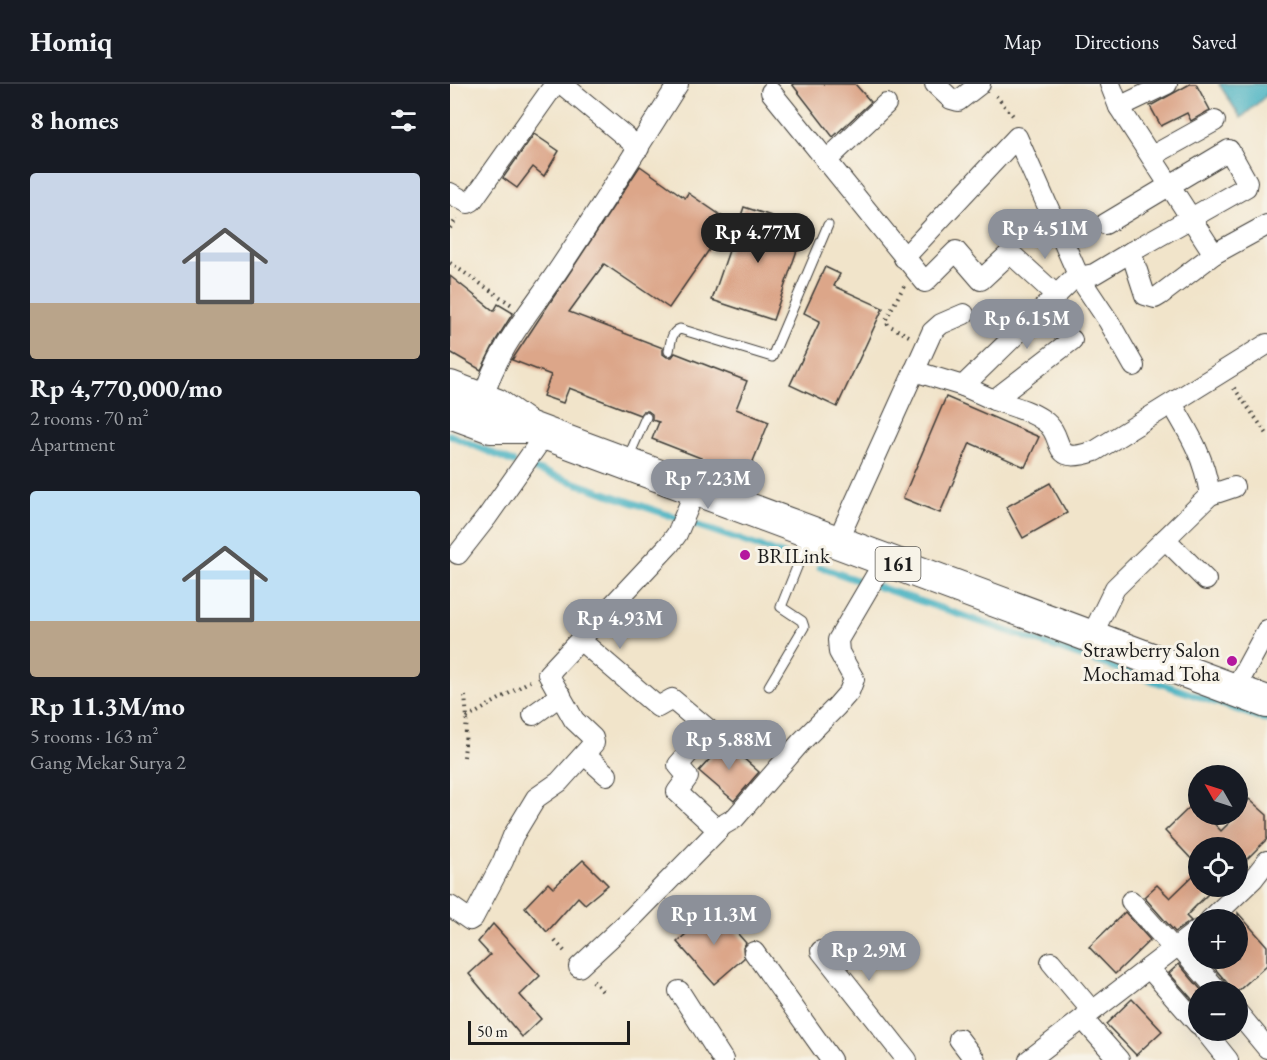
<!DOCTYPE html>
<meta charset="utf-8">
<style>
:root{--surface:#171b24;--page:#242831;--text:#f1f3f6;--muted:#9ea1a6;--line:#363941;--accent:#8c9099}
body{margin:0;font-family:"EB Garamond",serif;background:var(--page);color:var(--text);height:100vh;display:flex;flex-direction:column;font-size:22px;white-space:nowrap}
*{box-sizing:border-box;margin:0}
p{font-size:20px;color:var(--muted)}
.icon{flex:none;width:33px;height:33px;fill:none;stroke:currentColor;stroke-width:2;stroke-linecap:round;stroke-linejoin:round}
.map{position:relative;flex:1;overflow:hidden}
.panel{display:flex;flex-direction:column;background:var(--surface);width:450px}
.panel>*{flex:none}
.needle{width:39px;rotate:309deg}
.buttons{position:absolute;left:738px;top:681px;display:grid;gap:12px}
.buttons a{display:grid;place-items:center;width:60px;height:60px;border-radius:50%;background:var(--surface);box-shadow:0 6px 24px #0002;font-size:30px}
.scale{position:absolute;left:18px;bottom:15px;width:162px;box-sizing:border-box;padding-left:6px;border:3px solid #1c1c1c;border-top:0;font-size:16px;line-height:21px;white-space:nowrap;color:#1c1c1c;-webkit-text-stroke:4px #f7f3e8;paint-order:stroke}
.price{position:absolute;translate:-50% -51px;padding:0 14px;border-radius:21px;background:var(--accent);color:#fff;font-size:20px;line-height:39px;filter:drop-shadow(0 2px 3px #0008)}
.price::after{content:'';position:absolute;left:50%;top:36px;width:18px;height:14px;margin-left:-9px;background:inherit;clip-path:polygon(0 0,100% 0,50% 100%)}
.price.active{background:#222;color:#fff}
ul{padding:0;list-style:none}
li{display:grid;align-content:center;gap:12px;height:318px;padding:0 30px}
li span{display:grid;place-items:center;height:186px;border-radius:6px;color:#555}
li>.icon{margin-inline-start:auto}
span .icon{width:108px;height:108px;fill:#fffc;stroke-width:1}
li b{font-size:26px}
h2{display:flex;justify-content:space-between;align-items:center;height:72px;padding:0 30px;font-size:26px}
header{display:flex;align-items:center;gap:36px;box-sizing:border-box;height:84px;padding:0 30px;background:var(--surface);border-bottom:2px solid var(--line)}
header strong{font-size:28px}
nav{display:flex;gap:33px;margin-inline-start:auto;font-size:21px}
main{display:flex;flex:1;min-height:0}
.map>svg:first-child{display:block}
.water{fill:#44b1c1;stroke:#30666e;stroke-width:1.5}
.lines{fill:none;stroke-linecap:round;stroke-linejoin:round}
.stream{stroke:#44b1c1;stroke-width:7}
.building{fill:#dca689}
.service-casing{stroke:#3c3a36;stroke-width:11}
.minor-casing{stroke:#3c3a36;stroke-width:22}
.primary-casing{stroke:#3c3a36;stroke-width:34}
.path{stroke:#3c3a36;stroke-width:4;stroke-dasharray:1.5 4.5;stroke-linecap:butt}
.service{stroke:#fff;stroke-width:9}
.minor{stroke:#fff;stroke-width:20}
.primary{stroke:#fff;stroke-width:32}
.poi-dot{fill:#b5179e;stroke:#f7f3e8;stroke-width:2}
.labels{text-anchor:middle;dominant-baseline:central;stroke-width:6;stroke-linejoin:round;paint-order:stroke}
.shield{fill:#f7f3e8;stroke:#5e5c59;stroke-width:1.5}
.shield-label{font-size:20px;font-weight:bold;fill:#1c1c1c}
.poi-label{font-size:21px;fill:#1c1c1c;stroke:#f7f3e8;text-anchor:start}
</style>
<header>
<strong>Homiq</strong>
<nav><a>Map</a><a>Directions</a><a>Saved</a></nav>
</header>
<main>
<section class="panel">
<h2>8 homes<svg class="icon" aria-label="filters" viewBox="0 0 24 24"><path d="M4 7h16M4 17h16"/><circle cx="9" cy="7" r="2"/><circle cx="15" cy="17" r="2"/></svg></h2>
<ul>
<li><span style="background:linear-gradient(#c9d6e8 70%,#b9a48a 0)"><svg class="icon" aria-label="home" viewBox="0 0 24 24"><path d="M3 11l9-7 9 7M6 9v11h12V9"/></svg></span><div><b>Rp 4,770,000/mo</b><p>2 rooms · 70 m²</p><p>Apartment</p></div></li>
<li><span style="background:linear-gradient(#bfe0f5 70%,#b9a48a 0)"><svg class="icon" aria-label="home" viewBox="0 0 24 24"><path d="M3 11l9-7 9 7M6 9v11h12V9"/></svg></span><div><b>Rp 11.3M/mo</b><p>5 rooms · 163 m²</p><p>Gang Mekar Surya 2</p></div></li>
</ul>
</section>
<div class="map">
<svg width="817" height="976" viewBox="0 0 817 976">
<rect width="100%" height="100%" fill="#f7f3e8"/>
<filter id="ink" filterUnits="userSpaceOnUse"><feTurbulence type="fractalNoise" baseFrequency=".0167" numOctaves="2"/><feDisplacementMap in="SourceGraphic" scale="12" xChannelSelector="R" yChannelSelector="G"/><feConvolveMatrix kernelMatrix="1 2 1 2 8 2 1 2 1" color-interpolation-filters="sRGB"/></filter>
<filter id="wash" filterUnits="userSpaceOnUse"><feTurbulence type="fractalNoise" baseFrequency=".008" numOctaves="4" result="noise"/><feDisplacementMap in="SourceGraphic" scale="24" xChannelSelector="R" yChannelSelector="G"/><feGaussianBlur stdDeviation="1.35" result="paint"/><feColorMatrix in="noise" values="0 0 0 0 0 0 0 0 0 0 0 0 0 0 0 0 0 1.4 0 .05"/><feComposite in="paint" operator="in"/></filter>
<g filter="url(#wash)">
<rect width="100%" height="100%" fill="#f1e4ca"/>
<path class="water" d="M769 0H817V11L791 34Z"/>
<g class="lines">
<g class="stream">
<path d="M0 351 63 378"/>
<path d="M82 384 230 435"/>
<path d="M246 441 340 473"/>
<path d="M370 483 415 499"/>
<path d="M426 502 817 636"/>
</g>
</g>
<g id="blocks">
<g class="building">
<path d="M342 0H405L421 18 383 53Z"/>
<path d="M740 0H746L760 26 741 37 737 29 711 42 700 22Z"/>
<path d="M84 50 109 67 94 92 83 83 67 104 53 94Z"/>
<path d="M190 82 235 114 238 109 279 137 219 224 154 180 119 228 213 264V270L217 273H222L225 269 297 297 286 325 319 338 297 392 202 355 209 338 202 336V330L198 327H193L190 331 119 304 113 319 93 312 101 291 62 276Z"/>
<path d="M294 123 355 143 323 236 262 216Z"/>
<path d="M375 183 390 190 384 202 433 224 387 323 340 301 370 237 354 229Z"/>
<path d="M0 192 44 227 48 220 63 229 46 256 31 286 0 268Z"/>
<path d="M496 313 589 353 575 383 520 359 490 429 453 414Z"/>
<path d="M600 399 617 429 573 454 556 423Z"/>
<path d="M275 658 309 688 284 717 249 687Z"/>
<path d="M799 715 817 731V755L788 784V764H748V782L715 747 744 719 748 724V730H755L771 747 788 730Z"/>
<path d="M133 776 158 801 135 820 128 813 97 848 75 823 98 799 103 804Z"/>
<path d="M748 787V802H766L736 832 741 837 725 848 694 813 707 801 720 814Z"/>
<path d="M265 824 296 859 293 864 294 874 264 900 227 858Z"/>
<path d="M675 828 700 856 665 890 639 863Z"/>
<path d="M788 829 817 862V881L787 908H781L778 900 756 874H788Z"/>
<path d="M43 840 90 892 70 911 91 935 72 953 19 890 40 871 28 858Z"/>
<path d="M729 880 753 908H748V922L719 889Z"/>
<path d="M682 915 712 947 686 971 656 940Z"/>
</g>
</g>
</g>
<g filter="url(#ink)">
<use href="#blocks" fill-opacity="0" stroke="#3c3a36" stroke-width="1.5"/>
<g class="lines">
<g class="service-casing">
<g id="service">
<path d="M219 267C221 258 221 248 230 245L322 273 378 141"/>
<path d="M178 374 196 333"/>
<path d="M319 602 354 543 352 537 331 523 359 453"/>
</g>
</g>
<g class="minor-casing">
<g id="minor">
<path d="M112 0 189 64"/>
<path d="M485 0 501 15 508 17 530 0"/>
<path d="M660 0 669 23 764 170"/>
<path d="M321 8 475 198 506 167 531 196 560 169 606 211"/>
<path d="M669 23 717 0"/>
<path d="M702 72 765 37"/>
<path d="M376 77 436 20"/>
<path d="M0 109 18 119 22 117 105 0"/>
<path d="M655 140 779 66 797 98 796 103 681 168 695 211 705 214 710 211 764 170 817 141"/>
<path d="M454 174 567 53 629 193 659 238 684 282"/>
<path d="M464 287 513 302 624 194 644 190 681 168"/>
<path d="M513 302 544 316 622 256"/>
<path d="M33 315C47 263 82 226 111 182 151 122 190 61 228 0"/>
<path d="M544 316C561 322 579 326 593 336 618 353 597 383 645 367L817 260"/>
<path d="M722 320C741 352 754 373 760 411"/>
<path d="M715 455 756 496"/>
<path d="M387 458 482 248 491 240 514 230"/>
<path d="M8 470 37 433 96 349"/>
<path d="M642 551 665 504 760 411 784 403"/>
<path d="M130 556 208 623 222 615 259 646 228 681 238 693 227 708 268 746"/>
<path d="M785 605 817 546"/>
<path d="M83 631 111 611"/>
<path d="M135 671 157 691"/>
<path d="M681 817 724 865"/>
<path d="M0 822 20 836 23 834 53 777 63 752 86 714 109 698 144 659 143 654 124 636 98 590 219 461 227 450 246 405"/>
<path d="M760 836 803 795 817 777"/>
<path d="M729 862 769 908"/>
<path d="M371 867 457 976"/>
<path d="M304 868 381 976"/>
<path d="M601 878 642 927"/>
<path d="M129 883 184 832 273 741 285 734 351 658 386 623 399 608 404 595 389 568 388 556 435 476"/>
<path d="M699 884 748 940"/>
<path d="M229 907 273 976"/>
<path d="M788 929 817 964"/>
<path d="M633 935 669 976"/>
<path d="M754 946 778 976"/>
<path d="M509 955 525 976"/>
<path d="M579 976 748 846"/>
</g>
</g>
<g class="primary-casing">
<g id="primary">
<path d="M0 303 47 321 78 343 817 618"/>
<path d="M0 328 41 343H78"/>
</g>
</g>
<g class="path">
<path d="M546 12 565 34"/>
<path d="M0 144 7 134"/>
<path d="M0 179 62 221"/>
<path d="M454 202 436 235 438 241 459 252"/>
<path d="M784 304 817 350"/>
<path d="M17 634 80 597"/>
<path d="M14 673 17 634 15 612"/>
<path d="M105 857 117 870"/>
<path d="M143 897 153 908"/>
</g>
<use href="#service" class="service"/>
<use href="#minor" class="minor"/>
<use href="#primary" class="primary"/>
</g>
</g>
<g class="poi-dot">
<circle cx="295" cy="471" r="6"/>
<circle cx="782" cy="577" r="6"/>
</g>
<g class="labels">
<rect class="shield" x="425.5" y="463" width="45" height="34" rx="4.5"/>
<g class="shield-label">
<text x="448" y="480">161</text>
</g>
<g class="poi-label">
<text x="307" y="471">BRILink</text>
<text x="770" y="565" text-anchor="end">Strawberry Salon<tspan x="770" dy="24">Mochamad Toha</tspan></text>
</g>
</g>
</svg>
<div class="buttons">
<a><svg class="needle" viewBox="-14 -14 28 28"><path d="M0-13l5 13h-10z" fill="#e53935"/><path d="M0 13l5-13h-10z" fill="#9ea1a6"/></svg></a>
<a><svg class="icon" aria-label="locate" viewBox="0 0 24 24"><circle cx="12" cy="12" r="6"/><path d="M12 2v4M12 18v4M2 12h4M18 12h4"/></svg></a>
<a>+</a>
<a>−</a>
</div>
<div class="scale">50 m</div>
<b class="price" style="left:595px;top:176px">Rp 4.51M</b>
<b class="price active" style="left:308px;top:180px">Rp 4.77M</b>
<b class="price" style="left:577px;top:266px">Rp 6.15M</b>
<b class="price" style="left:258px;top:426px">Rp 7.23M</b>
<b class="price" style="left:170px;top:566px">Rp 4.93M</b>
<b class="price" style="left:279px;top:687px">Rp 5.88M</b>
<b class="price" style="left:264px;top:862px">Rp 11.3M</b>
<b class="price" style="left:419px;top:898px">Rp 2.9M</b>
</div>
</main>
